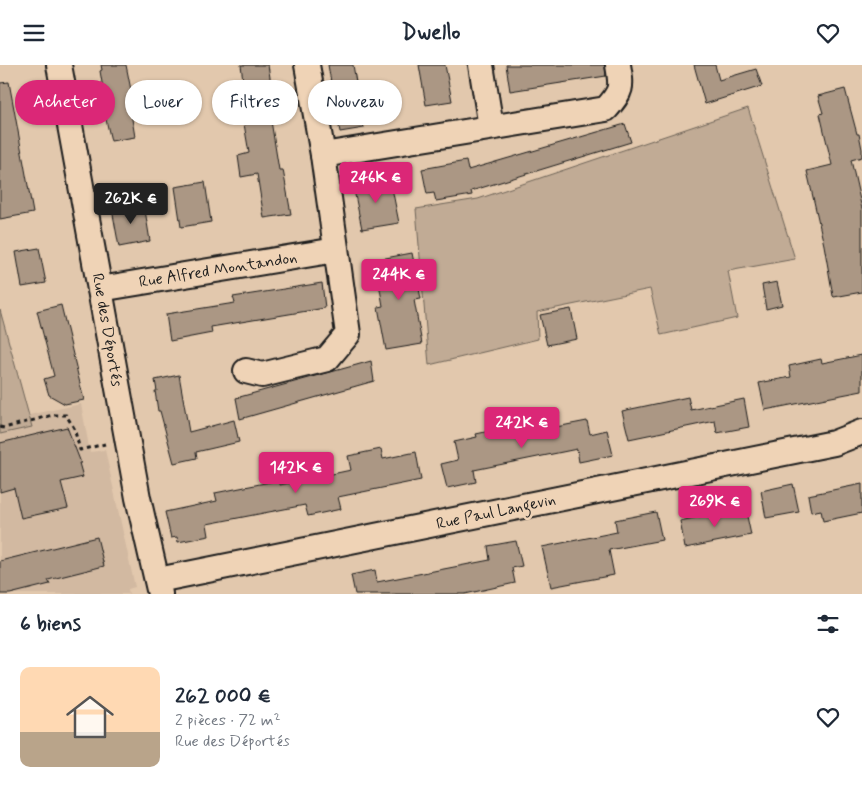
<!DOCTYPE html>
<html lang="fr">
<meta charset="utf-8">
<style>
:root{--surface:#fff;--page:#f2f2f3;--text:#1f2937;--muted:#747a83;--line:#e0e1e3;--accent:#db2777}
body{margin:0;font-family:Mynerve,sans-serif;background:var(--page);color:var(--text);height:100vh;display:flex;flex-direction:column;font-size:19px;white-space:nowrap}
*{box-sizing:border-box;margin:0}
p{font-size:16px;color:var(--muted)}
.icon{flex:none;width:28px;height:28px;fill:none;stroke:currentColor;stroke-width:2;stroke-linecap:round;stroke-linejoin:round}
.map{position:relative;height:529px;overflow:hidden}
.side{display:flex;flex-direction:column;background:var(--surface);flex:1}
.side>*{flex:none}
.guide{position:absolute;left:15px;top:15px;width:500px;height:45px;display:flex;gap:10px}
.price{position:absolute;translate:-50% -42px;padding:0 11px;border-radius:5px;background:var(--accent);color:#fff;font-size:16px;line-height:32px;filter:drop-shadow(0 1px 2px #0008)}
.price::after{content:'';position:absolute;left:50%;top:30px;width:15px;height:11px;margin-left:-8px;background:inherit;clip-path:polygon(0 0,100% 0,50% 100%)}
.price.on{background:#222;color:#fff}
ul{padding:0;list-style:none}
li{display:flex;align-items:center;gap:15px;height:125px;padding:0 20px}
li+li{border-top:1px solid var(--line)}
li span{display:grid;place-items:center;flex:none;width:140px;height:100px;border-radius:10px;color:#555}
li>.icon{margin-inline-start:auto}
span .icon{width:60px;height:60px;fill:#fffc;stroke-width:1}
li b{font-size:21px}
h2{display:flex;justify-content:space-between;align-items:center;height:60px;padding:0 20px;font-size:21px}
.pill{padding:0 18px;border-radius:22px;background:var(--surface);box-shadow:0 1px 4px #0004;font-size:18px;line-height:45px}
.pill.on{background:var(--accent);color:#fff}
header{display:flex;justify-content:space-between;align-items:center;height:65px;padding:0 20px;background:var(--surface);font-size:22px;font-weight:700}
.map>svg:first-child{display:block}
.built{fill:#d2b9a1}
.green{fill:#c1ab95;stroke:#6e6458}
.building{fill:#ab9784;stroke:#1c1c1c}
.lines{fill:none;stroke-linecap:round;stroke-linejoin:round}
.minor-casing{stroke:#1c1c1c;stroke-width:28}
.path{stroke:#1c1c1c;stroke-width:3;stroke-dasharray:4 4;stroke-linecap:butt}
.minor{stroke:#efd3b6;stroke-width:24}
.labels{text-anchor:middle;dominant-baseline:central;stroke-width:5;stroke-linejoin:round;paint-order:stroke}
.street-label{font-size:16px;fill:#1c1c1c;stroke:#efd3b6}
</style>
<header><svg class="icon" aria-label="menu" viewBox="0 0 24 24"><path d="M4 6h16M4 12h16M4 18h16"/></svg>Dwello<svg class="icon" aria-label="heart" viewBox="0 0 24 24"><path d="M12 20l-8-8c-3-5 5-10 8-4 3-6 11-1 8 4z"/></svg></header>
<div class="map">
<svg width="862" height="529" viewBox="0 0 862 529">
<rect width="100%" height="100%" fill="#e2c8ad"/>
<filter id="ink" filterUnits="userSpaceOnUse"><feTurbulence type="fractalNoise" baseFrequency=".02" numOctaves="2"/><feDisplacementMap in="SourceGraphic" scale="10" xChannelSelector="R" yChannelSelector="G"/><feConvolveMatrix kernelMatrix="1 2 1 2 8 2 1 2 1" color-interpolation-filters="sRGB"/></filter>
<g filter="url(#ink)">
<path class="built" d="M81 339 90 387 105 385 135 522 128 524 129 529H0V369L32 362 29 350Z"/>
<g class="green">
<path d="M748 43 795 194 728 206 737 253 661 270 650 224 537 247 538 274 429 300 416 144 478 134Z"/>
<path d="M0 245 32 362 0 369Z"/>
</g>
<g class="building">
<path d="M101 0H126L132 30H128L135 72 111 76 104 46H106L103 35H105L100 6 102 5Z"/>
<path d="M241 0H268L271 19H265L279 105H283L291 149 264 153 257 109 241 112 238 91 249 88 238 24 244 23Z"/>
<path d="M328 0H353L364 63 340 67Z"/>
<path d="M419 0H445L452 36 426 40Z"/>
<path d="M506 0H605L606 11 510 26Z"/>
<path d="M694 0H715L719 15 756 4 762 21 705 39Z"/>
<path d="M9 17 33 148 0 154V18Z"/>
<path d="M845 24 857 69H859L862 84V92L851 95 862 144V227L834 232 833 231 824 180 807 106 832 100 820 49 823 48 818 31Z"/>
<path d="M625 59 631 77 471 126 472 130 436 136 434 128 427 129 422 104 466 96 468 105Z"/>
<path d="M390 113 399 158 362 164 353 120Z"/>
<path d="M205 117 211 157 181 162 175 122Z"/>
<path d="M144 139 150 176 119 182 112 144Z"/>
<path d="M39 183 46 218 22 222 16 187Z"/>
<path d="M412 188 421 234 414 235 422 279 386 285 378 242 383 241 375 195Z"/>
<path d="M777 217 782 240 766 244 762 220Z"/>
<path d="M322 218 325 243 211 262 212 268 170 276 166 249 235 238 233 232Z"/>
<path d="M61 240 84 335 65 339 49 330 44 314 54 311 37 246Z"/>
<path d="M571 244 577 274 547 280 540 250Z"/>
<path d="M862 290V326L765 345 759 318 791 312 789 301 821 294 822 298Z"/>
<path d="M371 296 374 316 240 354 236 333Z"/>
<path d="M179 310 189 367 234 355 239 377 196 387 197 393 174 398 160 346H158L155 326H157L155 315Z"/>
<path d="M688 332 691 345 744 334 749 362 717 368 715 356 629 374 622 346Z"/>
<path d="M587 356 590 369 607 365 613 390 579 397 577 384 474 405 476 417 447 423 441 399 458 395 454 377 477 372 476 369 518 360 520 369Z"/>
<path d="M67 362 81 398H79L83 412 61 417 68 443 21 453 14 423 0 427V378Z"/>
<path d="M381 384 383 394 416 387 421 415 338 432 341 444 308 451 305 440 207 459 209 471 178 477 177 472 171 473 165 447 217 436 215 428 280 415V420L351 405 348 391Z"/>
<path d="M793 419 799 447 766 453 761 426Z"/>
<path d="M862 419V448L823 456 821 445 811 447 808 430Z"/>
<path d="M745 442 751 470 685 483 680 456Z"/>
<path d="M656 447 662 475 609 485 614 510 551 522 542 482 617 467 615 455Z"/>
<path d="M97 472 104 501 48 515 50 519 10 529H0V496Z"/>
<path d="M516 476 522 501 512 503 515 518 465 529H355L351 510 375 505 377 517 490 495 488 481Z"/>
</g>
<g class="lines">
<g class="minor-casing">
<g id="minor">
<path d="M59 0 138 433 160 529"/>
<path d="M481 0 491 62"/>
<path d="M323 90 606 44C622 26 622 23 618 0"/>
<path d="M100 224 336 185"/>
<path d="M246 306 262 310 327 294 348 269 323 90 307 0"/>
<path d="M158 515 834 378 862 367"/>
</g>
</g>
<path class="path" d="M0 362 4 363 53 350H66L74 363 80 385 105 379"/>
<use href="#minor" class="minor"/>
</g>
</g>
<g class="labels">
<g class="street-label">
<text transform="translate(218 205) rotate(-9)">Rue Alfred Montandon</text>
<text transform="translate(107 265) rotate(80)">Rue des Déportés</text>
<text transform="translate(496 447) rotate(-12)">Rue Paul Langevin</text>
</g>
</g>
</svg>
<b class="price" style="left:376px;top:139px">246K €</b>
<b class="price on" style="left:131px;top:160px">262K €</b>
<b class="price" style="left:399px;top:236px">244K €</b>
<b class="price" style="left:522px;top:384px">242K €</b>
<b class="price" style="left:296px;top:429px">142K €</b>
<b class="price" style="left:715px;top:463px">269K €</b>
<div class="guide">
<a class="pill on">Acheter</a>
<a class="pill">Louer</a>
<a class="pill">Filtres</a>
<a class="pill">Nouveau</a>
</div>
</div>
<section class="side">
<h2>6 biens<svg class="icon" aria-label="filters" viewBox="0 0 24 24"><path d="M4 7h16M4 17h16"/><circle cx="9" cy="7" r="2"/><circle cx="15" cy="17" r="2"/></svg></h2>
<ul>
<li><span style="background:linear-gradient(#ffd9b3 65%,#b9a48a 0)"><svg class="icon" aria-label="home" viewBox="0 0 24 24"><path d="M3 11l9-7 9 7M6 9v11h12V9"/></svg></span><div><b>262 000 €</b><p>2 pièces · 72 m²</p><p>Rue des Déportés</p></div><svg class="icon" aria-label="heart" viewBox="0 0 24 24"><path d="M12 20l-8-8c-3-5 5-10 8-4 3-6 11-1 8 4z"/></svg></li>
</ul>
</section>
